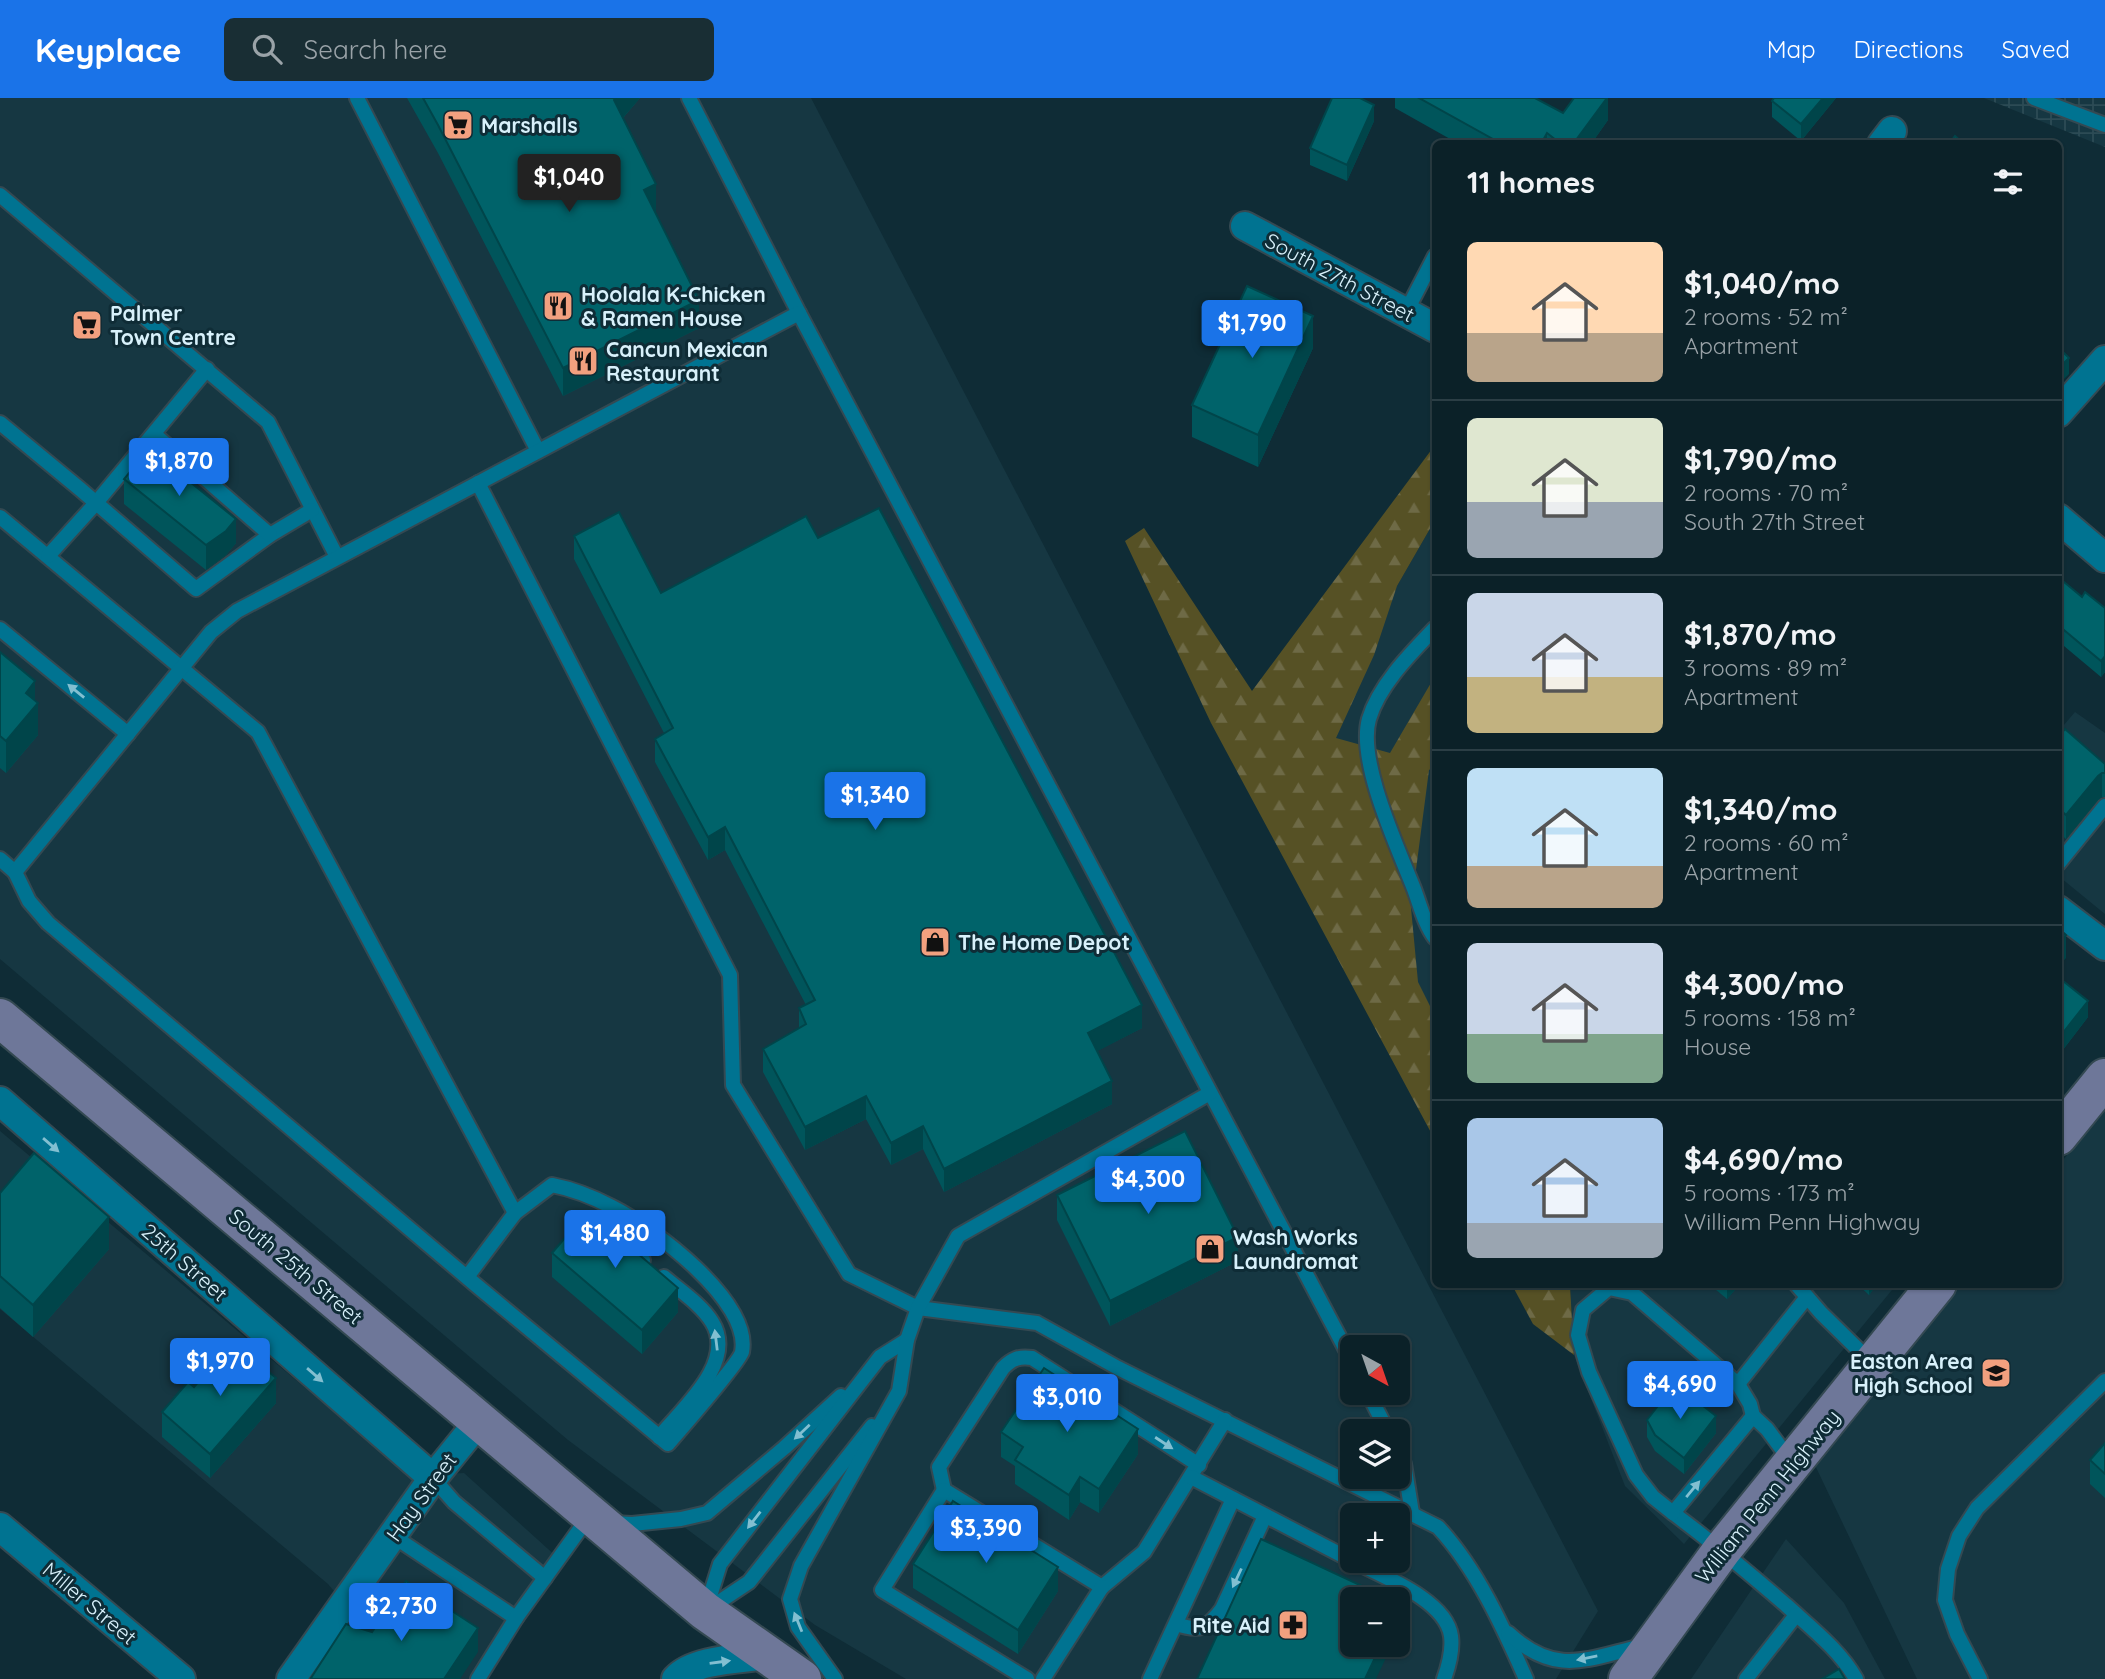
<!DOCTYPE html>
<meta charset="utf-8">
<style>
:root{--surface:#0b2128;--page:#192e34;--text:#f1f3f6;--muted:#9aa3a8;--line:#2b3e45;--accent:#1a73e8}
body{margin:0;font-family:Quicksand,sans-serif;background:var(--page);color:var(--text);height:100vh;display:flex;flex-direction:column;font-size:26px;white-space:nowrap}
*{box-sizing:border-box;margin:0}
p{font-size:23px;color:var(--muted)}
.icon{flex:none;width:38px;height:38px;fill:none;stroke:currentColor;stroke-width:2;stroke-linecap:round;stroke-linejoin:round}
.map{position:relative;flex:1;overflow:hidden}
.sheet{position:absolute;left:1432px;top:42px;width:630px;height:1148px;display:flex;flex-direction:column;background:var(--surface);border-radius:10px;box-shadow:0 2px 5px #0004,0 0 0 2px var(--line)}
.sheet>*{flex:none}
.needle{width:46px;rotate:140deg}
.fabs{position:absolute;left:1340px;top:1237px;display:grid;gap:14px}
.fabs a{display:grid;place-items:center;width:70px;height:70px;border-radius:10px;background:var(--surface);box-shadow:0 2px 5px #0004,0 0 0 2px var(--line);font-size:35px}
.price{position:absolute;translate:-50% -60px;padding:0 16px;border-radius:7px;background:var(--accent);color:#fff;font-size:23px;line-height:46px;filter:drop-shadow(0 2px 4px #0008)}
.price::after{content:'';position:absolute;left:50%;top:42px;width:21px;height:16px;margin-left:-10px;background:inherit;clip-path:polygon(0 0,100% 0,50% 100%)}
.price.active{background:#222;color:#fff}
ul{padding:0;list-style:none}
li{display:flex;align-items:center;gap:21px;height:175px;padding:0 35px}
li+li{border-top:2px solid var(--line)}
li span{display:grid;place-items:center;flex:none;width:196px;height:140px;border-radius:10px;color:#555}
li>.icon{margin-inline-start:auto}
span .icon{width:84px;height:84px;fill:#fffc;stroke-width:1}
li b{font-size:30px}
h2{display:flex;justify-content:space-between;align-items:center;height:84px;padding:0 35px;font-size:30px}
header{display:flex;align-items:center;gap:42px;box-sizing:border-box;height:98px;padding:0 35px;background:var(--accent);color:#fff}
header strong{font-size:33px}
nav{display:flex;gap:38px;margin-inline-start:auto;font-size:24px}
.search{width:490px;height:63px;background:var(--page);display:flex;align-items:center;gap:18px;box-sizing:border-box;padding:0 24px;border-radius:10px;color:var(--muted);font-size:26px}
.map>svg:first-child{display:block}
.built{fill:#163742;fill-rule:evenodd}
.industrial{fill:url(#industrial-grid)}
.forest{fill:url(#forest-firs)}
.lines{fill:none;stroke-linecap:round;stroke-linejoin:round}
.lane-casing{stroke:#344952;stroke-width:18}
.street-casing{stroke:#344952;stroke-width:32}
.primary-casing{stroke:#344952;stroke-width:42}
.lane{stroke:#007391;stroke-width:14}
.street{stroke:#007391;stroke-width:28}
.primary{stroke:#6e7799;stroke-width:38}
.wall{fill:#00555b}
.shaded-wall{fill:#00454a}
.building{fill:#00636a;stroke:#00454a;stroke-width:2}
.oneway{fill:#82bfd1}
.labels{text-anchor:middle;dominant-baseline:central;stroke-width:6;stroke-linejoin:round;paint-order:stroke}
.poi-label{font-size:21px;font-weight:bold;fill:#d8f1fb;stroke:#0f2c36;text-anchor:start}
.street-label{font-size:21px;fill:#d8f1fb;stroke:#0f2c36}
</style>
<header>
<strong>Keyplace</strong>
<div class="search"><svg class="icon" aria-label="search" viewBox="0 0 24 24"><circle cx="10" cy="10" r="6"/><path d="M15 15l6 6"/></svg>Search here</div>
<nav><a>Map</a><a>Directions</a><a>Saved</a></nav>
</header>
<div class="map">
<svg width="2105" height="1581" viewBox="0 0 2105 1581">
<defs>
<pattern id="industrial-grid" width="8" height="8" patternUnits="userSpaceOnUse" patternTransform="scale(1.75)"><rect width="8" height="8" fill="#163742"/><path d="M0 4h8M4 0v8" fill="none" stroke="#2c4b55"/></pattern>
<pattern id="forest-firs" width="22" height="20" patternUnits="userSpaceOnUse" patternTransform="scale(1.75)"><rect width="22" height="20" fill="#565125"/><path d="M5 1l3.5 6h-7zM16 11l3.5 6h-7z" fill="#6e6a46"/></pattern>
</defs>
<rect width="100%" height="100%" fill="#0f2c36"/>
<g class="built">
<path d="M0 0H811L1598 1513 1556 1581H906L815 1527 568 1342 0 861ZM1353 1250H1398V1295H1353ZM1353 1334H1398V1379H1353ZM1353 1418H1398V1463H1353ZM1353 1502H1398V1547H1353Z"/>
<path d="M1435 422V918L1284 643 1397 488Z"/>
<path d="M2075 614 2105 635V816L2061 780 2058 782V634Z"/>
<path d="M2105 1011V1581H1917L1813 1363 1959 1187 2058 1186V1068Z"/>
<path d="M0 1033 410 1378 464 1375 558 1460 478 1581H324L364 1528 328 1486 0 1211Z"/>
<path d="M1570 1187H1896L1684 1446 1625 1388 1574 1257Z"/>
<path d="M1786 1441 1844 1505 1885 1581H1691Z"/>
</g>
<path class="industrial" d="M1984 0H2105V49Z"/>
<g class="forest">
<path d="M1435 347V422L1397 488 1374 557 1336 640 1390 655 1435 578V668L1429 672 1411 810 1418 884 1435 918V1042L1211 625 1125 443 1144 430 1252 593Z"/>
<path d="M1512 1187H1570L1574 1257 1533 1226Z"/>
</g>
<g class="lines">
<g class="lane-casing">
<g id="lane">
<path d="M357 0 538 353"/>
<path d="M689 0 799 215 1353 1265"/>
<path d="M2034 0 2105 27"/>
<path d="M0 97 268 324 337 459"/>
<path d="M1406 214 1435 158"/>
<path d="M0 325 80 391 196 491 270 437 312 412"/>
<path d="M154 336 270 437"/>
<path d="M478 385 730 877 733 987 849 1176 918 1210 1037 1225 1118 1270 1438 1429C1477 1471 1503 1529 1526 1581"/>
<path d="M0 419 258 634 515 1115"/>
<path d="M48 458 96 405 207 271"/>
<path d="M1435 530C1411 555 1379 587 1369 621 1357 663 1398 750 1414 791 1420 807 1425 827 1435 840"/>
<path d="M0 531 128 636"/>
<path d="M0 761 15 774"/>
<path d="M2058 766 2105 708"/>
<path d="M641 1125C623 1141 627 1148 643 1162"/>
<path d="M467 1179 515 1115 552 1087C573 1091 593 1099 612 1109 652 1129 752 1203 742 1254 739 1265 679 1333 668 1346L476 1187 48 825 29 803 15 774 211 534 237 513 799 215"/>
<path d="M1796 1186 1821 1215 1873 1266"/>
<path d="M1738 1286 1807 1199"/>
<path d="M1368 1295 1388 1334"/>
<path d="M659 1339C683 1310 737 1264 712 1224 701 1206 679 1192 664 1179"/>
<path d="M1398 1354 1404 1366 1412 1415"/>
<path d="M1790 1362 1767 1331 1753 1318 1673 1415C1712 1444 1749 1475 1786 1507 1810 1529 1840 1552 1856 1581"/>
<path d="M1199 1367 1032 1260C1019 1258 1012 1261 1003 1270L939 1369 944 1392 1102 1489 1144 1454 1225 1322"/>
<path d="M1191 1379 1353 1463"/>
<path d="M433 1380 454 1404 545 1480"/>
<path d="M944 1392 882 1492 1027 1581"/>
<path d="M1673 1415 1653 1399 1636 1377 1589 1274 1578 1237 1583 1212 1609 1190 1632 1195 1738 1286 1750 1306 1753 1318"/>
<path d="M612 1425 632 1426 681 1421 707 1415 784 1350 841 1298"/>
<path d="M393 1438 516 1520"/>
<path d="M1353 1463C1382 1478 1446 1502 1451 1538 1453 1553 1449 1567 1444 1581"/>
<path d="M706 1511 720 1466 880 1259 907 1242"/>
<path d="M707 1512 749 1484 872 1328"/>
<path d="M1176 1526C1199 1534 1208 1530 1222 1511L1265 1418"/>
<path d="M1508 1535C1556 1579 1586 1561 1642 1548"/>
<path d="M478 1581 516 1520 590 1417"/>
<path d="M835 1581 798 1529 790 1501 801 1468 899 1293 907 1242 918 1210 958 1138 1210 995"/>
<path d="M1043 1581 1102 1489"/>
<path d="M1150 1581 1233 1401"/>
<path d="M1746 1581 1796 1517"/>
<path d="M1980 1581 1957 1536 1945 1502 1948 1471 1959 1438 1977 1410 2105 1283"/>
</g>
</g>
<g class="street-casing">
<g id="street">
<path d="M1882 46 1892 33"/>
<path d="M1245 128 1435 230"/>
<path d="M2058 315 2105 262"/>
<path d="M2058 420 2105 460"/>
<path d="M2058 812 2105 848"/>
<path d="M0 1003 433 1380"/>
<path d="M0 1429 181 1581"/>
<path d="M291 1581 433 1380 480 1322"/>
<path d="M676 1581C694 1561 741 1561 767 1557"/>
</g>
</g>
<g class="primary-casing">
<g id="primary">
<path d="M0 920 705 1513 802 1581"/>
<path d="M2058 1038 2105 980"/>
<path d="M1628 1581 1722 1452 1937 1186"/>
</g>
</g>
<use href="#lane" class="lane"/>
<use href="#street" class="street"/>
<use href="#primary" class="primary"/>
</g>
<g class="wall">
<path d="M407 0H640L623 20 656 113 655 114 699 230 563 298 438 55Z"/>
<path d="M1395 0H1535L1563 15 1608 0V22L1591 46H1459L1395 10Z"/>
<path d="M1836 0 1801 43 1772 19V3Z"/>
<path d="M1374 23 1347 83 1310 67V50Z"/>
<path d="M1313 250 1258 369 1192 339V307Z"/>
<path d="M124 381 236 445 226 457 206 472 124 406Z"/>
<path d="M574 438 661 495 818 440 1142 930 1097 953 1112 1006 944 1094 923 1051 891 1067 866 1021 805 1052 763 974V951L799 930V910L806 907 725 752 708 762 655 664V641L664 635 574 461Z"/>
<path d="M2058 479 2082 499 2105 510V574L2101 579 2058 543Z"/>
<path d="M0 554 35 602 38 637 6 675 0 670Z"/>
<path d="M2058 639 2105 666V699H2102L2098 702 2066 741 2058 734Z"/>
<path d="M2058 879 2088 919 2062 953 2058 950Z"/>
<path d="M0 1095 109 1151 33 1239 0 1210Z"/>
<path d="M1057 1097 1238 1163 1110 1228 1057 1122Z"/>
<path d="M552 1155 678 1214 642 1256 552 1179Z"/>
<path d="M1709 1186H1740L1727 1201Z"/>
<path d="M1857 1186H1877L1869 1197Z"/>
<path d="M194 1289 276 1305 210 1380 162 1339V1314Z"/>
<path d="M1647 1322 1716 1335 1684 1376 1655 1353 1647 1339Z"/>
<path d="M1001 1334 1138 1356 1099 1415 1080 1404 1069 1422 1015 1386V1368L1001 1359Z"/>
<path d="M2105 1345V1400L2090 1386V1362Z"/>
<path d="M913 1466 1058 1493 1018 1556 913 1490Z"/>
</g>
<g class="shaded-wall">
<path d="M615 0H640L614 30V2Z"/>
<path d="M1607 0H1608V22L1591 46H1573Z"/>
<path d="M1823 0H1836L1801 43V26Z"/>
<path d="M1374 7V23L1347 83V67Z"/>
<path d="M1547 35V46H1541Z"/>
<path d="M656 86V113L644 120V92Z"/>
<path d="M699 202V230L563 298V270Z"/>
<path d="M1313 218V250L1258 369V337Z"/>
<path d="M2069 260V276L2058 287V271Z"/>
<path d="M236 421V445L226 457 206 472V447Z"/>
<path d="M2105 558V574L2101 579V563Z"/>
<path d="M35 583V609L38 605V637L6 675V643L26 595Z"/>
<path d="M2102 675V699L2098 702 2066 741V717L2098 678Z"/>
<path d="M725 729V752L708 762V739Z"/>
<path d="M2066 837V860L2058 869V846Z"/>
<path d="M2088 903V919L2062 953V936Z"/>
<path d="M1142 907V930L1088 958V935Z"/>
<path d="M1112 983V1006L944 1094V1071Z"/>
<path d="M866 998V1021L805 1052V1029Z"/>
<path d="M923 1028V1051L891 1067V1045Z"/>
<path d="M109 1119V1151L33 1239V1207Z"/>
<path d="M1238 1139V1163L1110 1228V1203Z"/>
<path d="M1727 1186H1740L1727 1201Z"/>
<path d="M1869 1186H1877L1869 1197Z"/>
<path d="M678 1190V1214L642 1256V1232Z"/>
<path d="M276 1280V1305L210 1380V1356Z"/>
<path d="M1716 1318V1335L1684 1376V1360Z"/>
<path d="M1138 1331V1356L1099 1415V1391Z"/>
<path d="M1080 1379V1404L1069 1422V1397Z"/>
<path d="M1058 1469V1493L1018 1556V1532Z"/>
<path d="M1400 1505V1530L1398 1534V1509Z"/>
<path d="M478 1530V1554L460 1581H444Z"/>
<path d="M1381 1547H1392L1376 1581H1365Z"/>
</g>
<g class="building">
<path d="M423 0H615L614 2 656 86 644 92 699 202 563 270 438 27Z"/>
<path d="M1332 0H1360L1374 7 1347 67 1310 50Z"/>
<path d="M1419 0H1535L1563 15 1574 0H1607L1573 46H1561L1547 35 1541 46H1502Z"/>
<path d="M1774 0H1823L1801 26 1772 3Z"/>
<path d="M1955 38 1964 46H1949Z"/>
<path d="M1247 188 1313 218 1258 337 1192 307Z"/>
<path d="M2058 249 2069 260 2058 271Z"/>
<path d="M149 351 236 421 226 433 206 447 124 381Z"/>
<path d="M879 410 1142 907 1088 935 1112 983 944 1071 923 1028 891 1045 866 998 805 1029 763 951 806 926 799 910 815 902 725 729 708 739 655 641 673 630 574 438 619 414 661 495 806 418 818 440Z"/>
<path d="M2058 479 2082 499 2085 494 2105 510V558L2101 563 2058 527Z"/>
<path d="M0 554 35 583 26 595 38 605 6 643 0 638Z"/>
<path d="M2065 631 2105 666V675H2102L2098 678 2066 717 2058 710V639Z"/>
<path d="M2058 830 2066 837 2058 846Z"/>
<path d="M2058 879 2088 903 2062 936 2058 934Z"/>
<path d="M1185 1033 1238 1139 1110 1203 1057 1097Z"/>
<path d="M34 1055 109 1119 33 1207 0 1178V1095Z"/>
<path d="M588 1113 678 1190 642 1232 552 1155Z"/>
<path d="M233 1243 276 1280 210 1356 162 1314 188 1284 194 1289Z"/>
<path d="M1044 1270 1138 1331 1099 1391 1080 1379 1069 1397 1015 1362 1023 1349 1001 1334Z"/>
<path d="M1675 1286 1716 1318 1684 1360 1655 1337 1647 1322Z"/>
<path d="M2105 1345V1376L2090 1362Z"/>
<path d="M953 1403 1058 1469 1018 1532 913 1466Z"/>
<path d="M1261 1441 1392 1502H1353V1547H1381L1365 1581H1197Z"/>
<path d="M406 1483 478 1530 444 1581H313L311 1580 346 1526 372 1534Z"/>
<path d="M1839 1571 1845 1581H1822Z"/>
</g>
<defs><path id="oneway-solid" d="M-6-.8H1V-3.2L6.5 0L1 3.2V.8H-6Z" transform="scale(1.75)"/></defs>
<g class="oneway">
<use href="#oneway-solid" transform="translate(76 593) rotate(-141)"/>
<use href="#oneway-solid" transform="translate(51 1047) rotate(41)"/>
<use href="#oneway-solid" transform="translate(716 1242) rotate(-97)"/>
<use href="#oneway-solid" transform="translate(315 1277) rotate(41)"/>
<use href="#oneway-solid" transform="translate(802 1334) rotate(137)"/>
<use href="#oneway-solid" transform="translate(1164 1345) rotate(33)"/>
<use href="#oneway-solid" transform="translate(1693 1391) rotate(-50)"/>
<use href="#oneway-solid" transform="translate(754 1422) rotate(128)"/>
<use href="#oneway-solid" transform="translate(1237 1480) rotate(115)"/>
<use href="#oneway-solid" transform="translate(798 1524) rotate(-112)"/>
<use href="#oneway-solid" transform="translate(1587 1560) rotate(169)"/>
<use href="#oneway-solid" transform="translate(720 1564) rotate(-8)"/>
</g>
<defs>
<g id="supermarket-square" transform="scale(1.575)"><rect x="-9" y="-9" width="18" height="18" rx="4" fill="#f2a07f" stroke="#0f2c36"/><path d="M-6-5.5h2.5l.6 2H6L4.5 2H-2.5L-4.4-4H-6ZM-1.5 3.2a1.3 1.3 0 1 0 .1 0ZM3 3.2a1.3 1.3 0 1 0 .1 0Z" fill="#111"/></g>
<g id="restaurant-square" transform="scale(1.575)"><rect x="-9" y="-9" width="18" height="18" rx="4" fill="#f2a07f" stroke="#0f2c36"/><path d="M-5-6h1v4h1v-4h1v4h1v-4h1v5L-1.5 .5V6h-2V.5L-5-1ZM5-6V6H3V1.5H1.5Q1.5-4 5-6Z" fill="#111"/></g>
<g id="shop-square" transform="scale(1.575)"><rect x="-9" y="-9" width="18" height="18" rx="4" fill="#f2a07f" stroke="#0f2c36"/><path d="M-5-2.5h2.3a2.7 3.5 0 0 1 5.4 0H5L5.5 6h-11ZM-1.5-2.5h3a1.5 2.3 0 0 0-3 0Z" fill="#111"/></g>
<g id="school-square" transform="scale(1.575)"><rect x="-9" y="-9" width="18" height="18" rx="4" fill="#f2a07f" stroke="#0f2c36"/><path d="M0-5L7-2L0 1L-7-2ZM-4 1L0 2.5L4 1V4Q0 6-4 4Z" fill="#111"/></g>
<g id="pharmacy-square" transform="scale(1.575)"><rect x="-9" y="-9" width="18" height="18" rx="4" fill="#f2a07f" stroke="#0f2c36"/><path d="M-2-6h4v4h4v4h-4v4h-4v-4h-4v-4h4Z" fill="#111"/></g>
</defs>
<g fill-rule="evenodd">
<use href="#supermarket-square" x="458" y="27"/>
<use href="#restaurant-square" x="558" y="208"/>
<use href="#supermarket-square" x="87" y="227"/>
<use href="#restaurant-square" x="583" y="263"/>
<use href="#shop-square" x="935" y="844"/>
<use href="#shop-square" x="1210" y="1151"/>
<use href="#school-square" x="1996" y="1275"/>
<use href="#pharmacy-square" x="1293" y="1527"/>
</g>
<g class="labels">
<g class="poi-label">
<text x="481" y="27">Marshalls</text>
<text x="581" y="196">Hoolala K-Chicken<tspan x="581" dy="24">&amp; Ramen House</tspan></text>
<text x="110" y="215">Palmer<tspan x="110" dy="24">Town Centre</tspan></text>
<text x="606" y="251">Cancun Mexican<tspan x="606" dy="24">Restaurant</tspan></text>
<text x="958" y="844">The Home Depot</text>
<text x="1233" y="1139">Wash Works<tspan x="1233" dy="24">Laundromat</tspan></text>
<text x="1973" y="1263" text-anchor="end">Easton Area<tspan x="1973" dy="24">High School</tspan></text>
<text x="1270" y="1527" text-anchor="end">Rite Aid</text>
</g>
<g class="street-label">
<text transform="translate(1340 179) rotate(28)">South 27th Street</text>
<text transform="translate(185 1164) rotate(41)">25th Street</text>
<text transform="translate(296 1168) rotate(40)">South 25th Street</text>
<text transform="translate(1767 1398) rotate(-51)">William Penn Highway</text>
<text transform="translate(421 1399) rotate(-54)">Hay Street</text>
<text transform="translate(90 1505) rotate(40)">Miller Street</text>
</g>
</g>
</svg>
<div class="fabs">
<a><svg class="needle" viewBox="-14 -14 28 28"><path d="M0-13l5 13h-10z" fill="#e53935"/><path d="M0 13l5-13h-10z" fill="#9aa3a8"/></svg></a>
<a><svg class="icon" aria-label="layers" viewBox="0 0 24 24"><path d="M12 4l9 5-9 5-9-5zM3 14l9 5 9-5"/></svg></a>
<a>+</a>
<a>−</a>
</div>
<b class="price active" style="left:569px;top:116px">$1,040</b>
<b class="price" style="left:1252px;top:262px">$1,790</b>
<b class="price" style="left:179px;top:400px">$1,870</b>
<b class="price" style="left:875px;top:734px">$1,340</b>
<b class="price" style="left:1148px;top:1118px">$4,300</b>
<b class="price" style="left:615px;top:1172px">$1,480</b>
<b class="price" style="left:220px;top:1300px">$1,970</b>
<b class="price" style="left:1680px;top:1323px">$4,690</b>
<b class="price" style="left:1067px;top:1336px">$3,010</b>
<b class="price" style="left:986px;top:1467px">$3,390</b>
<b class="price" style="left:401px;top:1545px">$2,730</b>
<section class="sheet">
<h2>11 homes<svg class="icon" aria-label="filters" viewBox="0 0 24 24"><path d="M4 7h16M4 17h16"/><circle cx="9" cy="7" r="2"/><circle cx="15" cy="17" r="2"/></svg></h2>
<ul>
<li><span style="background:linear-gradient(#ffd9b3 65%,#b9a48a 0)"><svg class="icon" aria-label="home" viewBox="0 0 24 24"><path d="M3 11l9-7 9 7M6 9v11h12V9"/></svg></span><div><b>$1,040/mo</b><p>2 rooms · 52 m²</p><p>Apartment</p></div></li>
<li><span style="background:linear-gradient(#dfe7d0 60%,#9aa5b1 0)"><svg class="icon" aria-label="home" viewBox="0 0 24 24"><path d="M3 11l9-7 9 7M6 9v11h12V9"/></svg></span><div><b>$1,790/mo</b><p>2 rooms · 70 m²</p><p>South 27th Street</p></div></li>
<li><span style="background:linear-gradient(#c9d6e8 60%,#c2b280 0)"><svg class="icon" aria-label="home" viewBox="0 0 24 24"><path d="M3 11l9-7 9 7M6 9v11h12V9"/></svg></span><div><b>$1,870/mo</b><p>3 rooms · 89 m²</p><p>Apartment</p></div></li>
<li><span style="background:linear-gradient(#bfe0f5 70%,#b9a48a 0)"><svg class="icon" aria-label="home" viewBox="0 0 24 24"><path d="M3 11l9-7 9 7M6 9v11h12V9"/></svg></span><div><b>$1,340/mo</b><p>2 rooms · 60 m²</p><p>Apartment</p></div></li>
<li><span style="background:linear-gradient(#c9d6e8 65%,#7fa58c 0)"><svg class="icon" aria-label="home" viewBox="0 0 24 24"><path d="M3 11l9-7 9 7M6 9v11h12V9"/></svg></span><div><b>$4,300/mo</b><p>5 rooms · 158 m²</p><p>House</p></div></li>
<li><span style="background:linear-gradient(#a9c7e8 75%,#9aa5b1 0)"><svg class="icon" aria-label="home" viewBox="0 0 24 24"><path d="M3 11l9-7 9 7M6 9v11h12V9"/></svg></span><div><b>$4,690/mo</b><p>5 rooms · 173 m²</p><p>William Penn Highway</p></div></li>
</ul>
</section>
</div>
